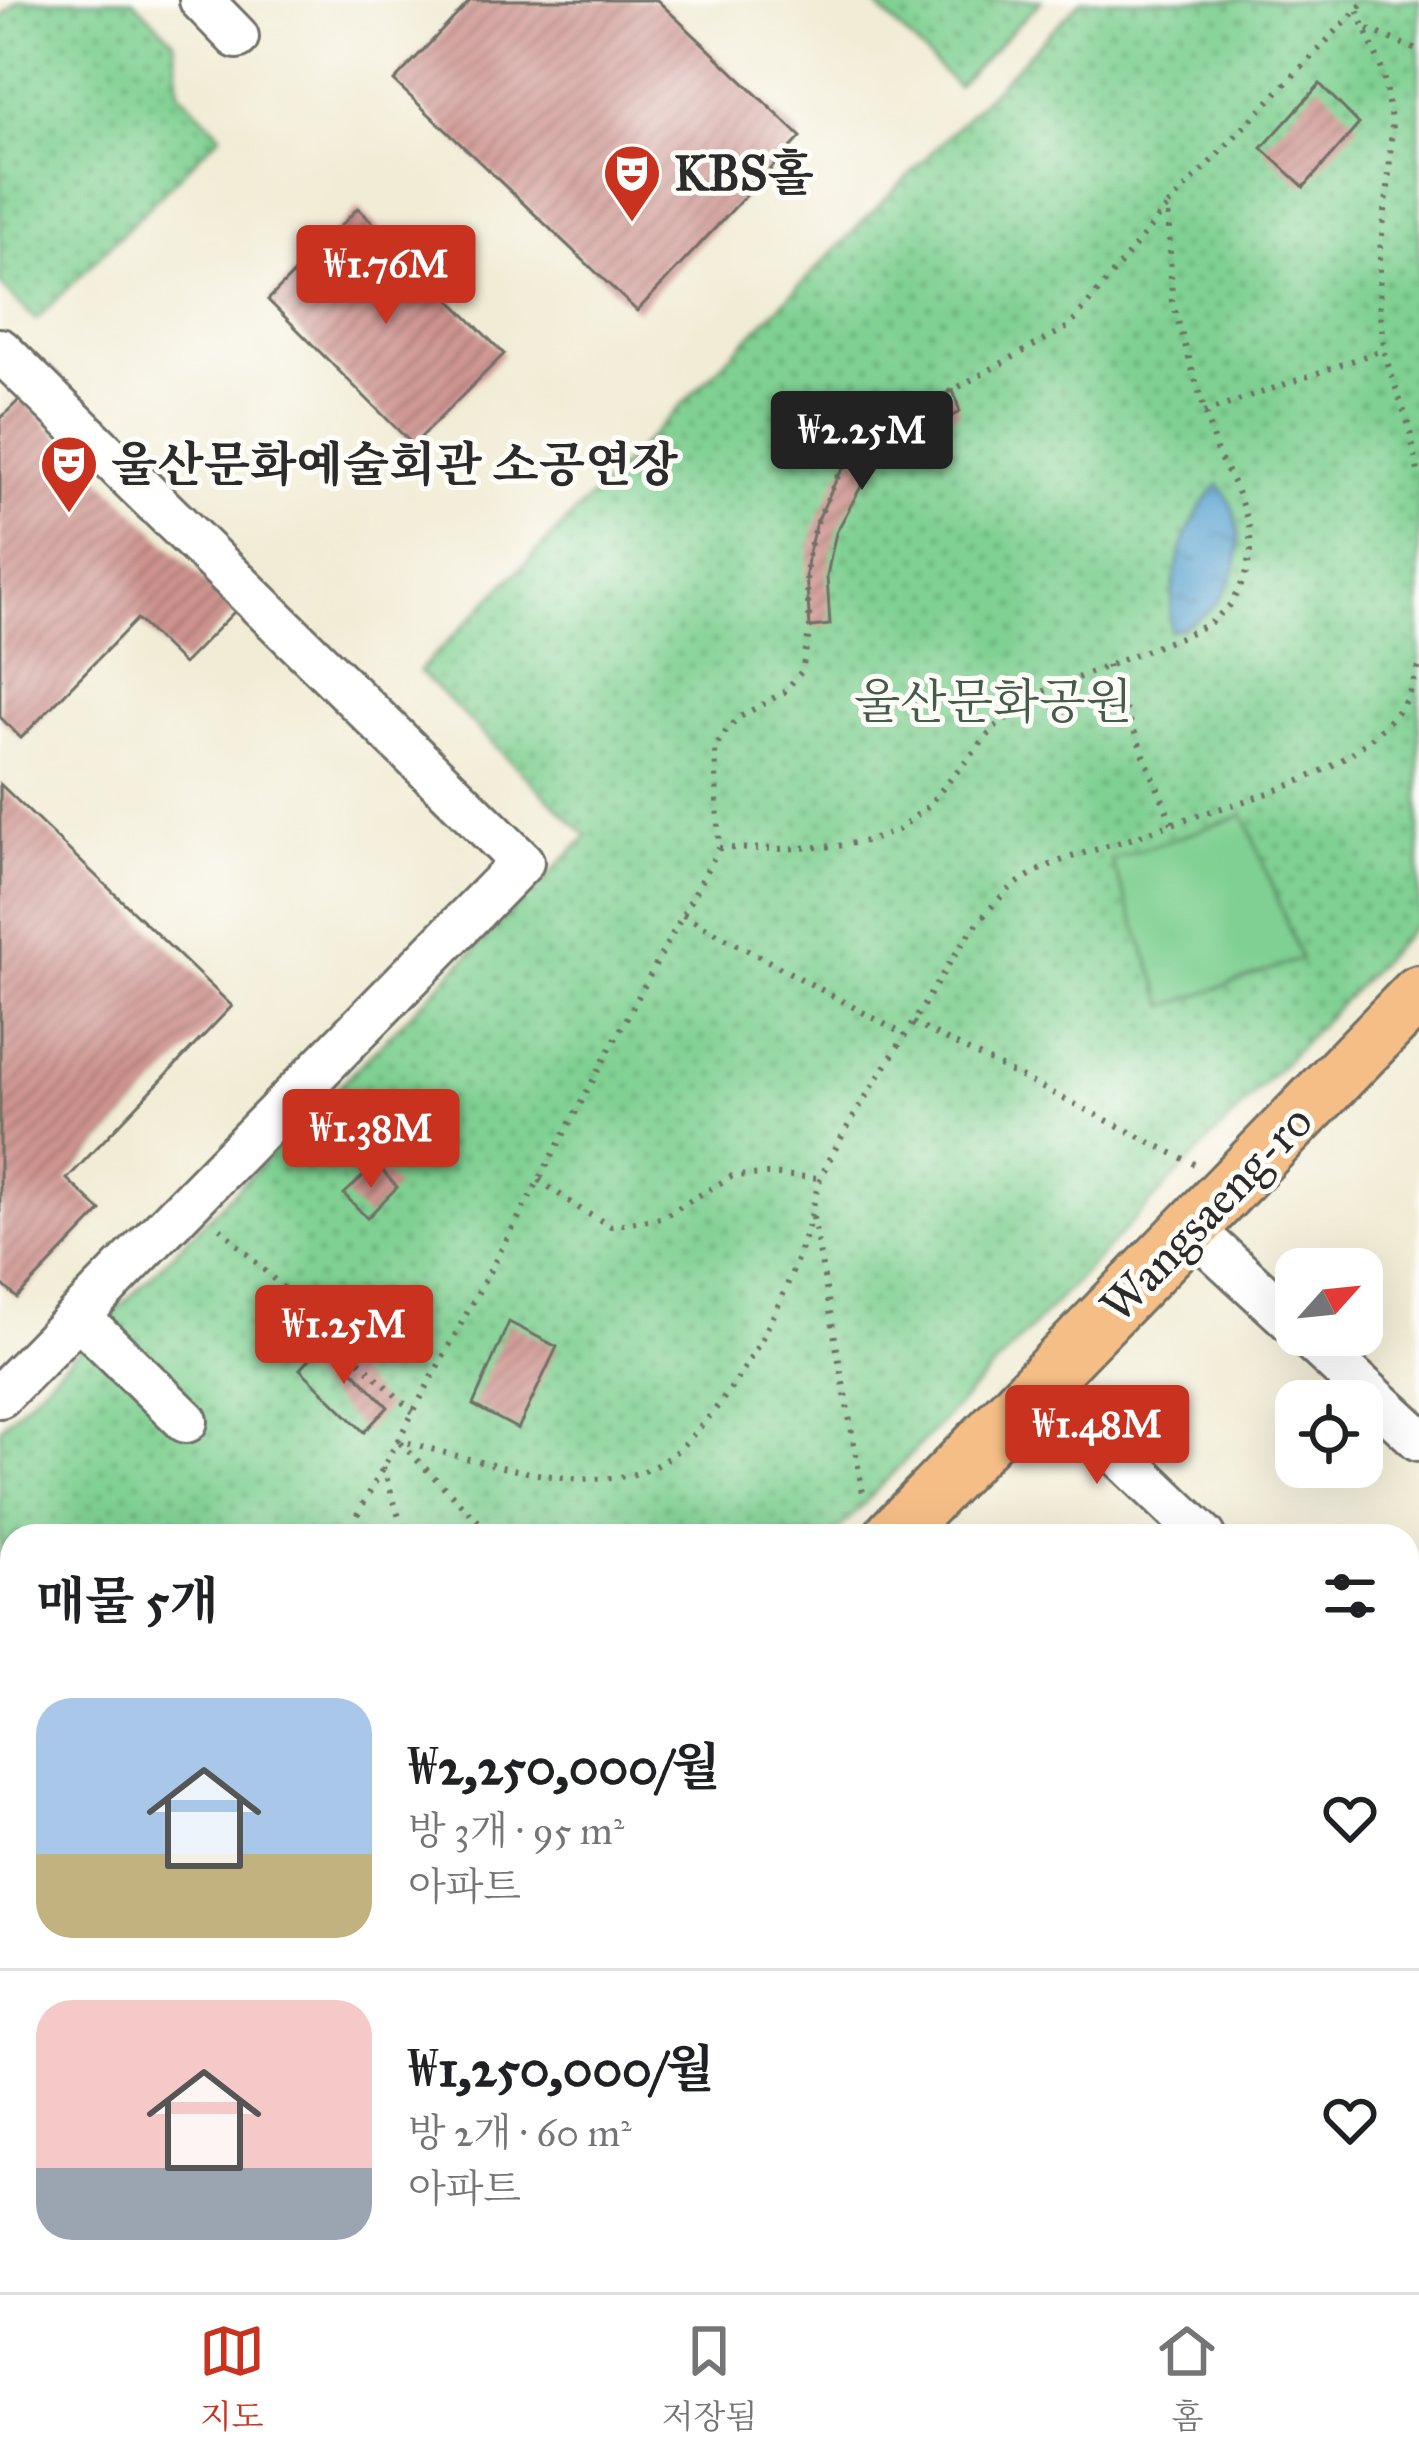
<!DOCTYPE html>
<html lang="ko">
<meta charset="utf-8">
<style>
:root{--surface:#fff;--page:#f2f2f2;--text:#202124;--muted:#757577;--line:#e0e0e0;--accent:#c8321e}
body{margin:0;font-family:"IM FELL Great Primer","Noto Serif KR",serif;background:var(--page);color:var(--text);height:100vh;display:flex;flex-direction:column;font-size:45px;white-space:nowrap}
*{box-sizing:border-box;margin:0}
p{font-size:39px;color:var(--muted)}
.icon{flex:none;width:66px;height:66px;fill:none;stroke:currentColor;stroke-width:2;stroke-linecap:round;stroke-linejoin:round}
.map{position:relative;flex:1;overflow:hidden}
.panel{position:absolute;left:0px;top:1524px;width:1419px;height:768px;display:flex;flex-direction:column;background:var(--surface);border-radius:36px 36px 0 0;box-shadow:0 12px 48px #0002}
.panel>*{flex:none}
.needle{width:78px;rotate:63deg}
.fabs{position:absolute;left:1275px;top:1248px;display:grid;gap:24px}
.fabs a{display:grid;place-items:center;width:108px;height:108px;border-radius:24px;background:var(--surface);box-shadow:0 12px 48px #0002;font-size:60px}
.price{position:absolute;translate:-50% -102px;padding:0 27px;border-radius:12px;background:var(--accent);color:#fff;font-size:39px;line-height:78px;filter:drop-shadow(0 3px 6px #0008)}
.price::after{content:'';position:absolute;left:50%;top:72px;width:36px;height:27px;margin-left:-18px;background:inherit;clip-path:polygon(0 0,100% 0,50% 100%)}
.price.on{background:#222;color:#fff}
ul{padding:0;list-style:none}
li{display:flex;align-items:center;gap:36px;height:300px;padding:0 36px}
li+li{border-top:3px solid var(--line)}
li span{display:grid;place-items:center;flex:none;width:336px;height:240px;border-radius:36px;color:#555}
li>.icon{margin-inline-start:auto}
span .icon{width:144px;height:144px;fill:#fffc;stroke-width:1}
li b{font-size:51px}
h2{display:flex;justify-content:space-between;align-items:center;height:144px;padding:0 36px;font-size:51px}
.dock{display:flex;justify-content:space-around;align-items:center;height:168px;border-top:3px solid var(--line);background:var(--surface);font-size:33px;color:var(--muted)}
.dock a{display:grid;justify-items:center;gap:6px}
.dock .on{color:var(--accent)}
.map>svg:first-child{display:block}
.park{fill:url(#park-dots);stroke:#557e5e;stroke-width:3}
.pitch{fill:#7fd092;stroke:#557e5e;stroke-width:3}
.water{fill:url(#water-ripples);stroke:#42677e;stroke-width:3}
.building{fill:url(#building-hatch)}
.lines{fill:none;stroke-linecap:round;stroke-linejoin:round}
.minor-casing{stroke:#706f66;stroke-width:48}
.major-casing{stroke:#706f66;stroke-width:60}
.path{stroke:#706f66;stroke-width:6;stroke-dasharray:3 9;stroke-linecap:butt}
.minor{stroke:#fff;stroke-width:42}
.major{stroke:#f6be87;stroke-width:54}
.labels{text-anchor:middle;dominant-baseline:central;stroke-width:10;stroke-linejoin:round;paint-order:stroke}
.poi-label{font-size:48px;font-weight:bold;fill:#2b2b2b;stroke:#fdfcf7;text-anchor:start}
.park-label{font-size:48px;fill:#445d4a;stroke:#fdfcf7}
.street-label{font-size:48px;fill:#2b2b2b;stroke:#fdfcf7}
</style>
<div class="map">
<svg width="1419" height="2292" viewBox="0 0 1419 2292">
<defs>
<pattern id="park-dots" width="8" height="8" patternUnits="userSpaceOnUse" patternTransform="scale(3)"><rect width="8" height="8" fill="#7fd092"/><path d="M2 2h.1M6 6h.1" fill="none" stroke="#68a977" stroke-width="1.8" stroke-linecap="round"/></pattern>
<pattern id="water-ripples" width="26" height="14" patternUnits="userSpaceOnUse" patternTransform="scale(3)"><rect width="26" height="14" fill="#59a3d1"/><path d="M2 4q2-2 4 0t4 0M15 11q2-2 4 0t4 0" fill="none" stroke="#4a85aa"/></pattern>
<pattern id="building-hatch" width="6" height="6" patternUnits="userSpaceOnUse" patternTransform="scale(3)"><rect width="6" height="6" fill="#ce938f"/><path d="M-1 1l2-2M0 6l6-6M5 7l2-2" fill="none" stroke="#a77875"/></pattern>
</defs>
<rect width="100%" height="100%" fill="#fdfcf7"/>
<filter id="ink" filterUnits="userSpaceOnUse"><feTurbulence type="fractalNoise" baseFrequency=".00833" numOctaves="2"/><feDisplacementMap in="SourceGraphic" scale="24" xChannelSelector="R" yChannelSelector="G"/><feConvolveMatrix kernelMatrix="1 2 1 2 8 2 1 2 1" color-interpolation-filters="sRGB"/></filter>
<filter id="wash" filterUnits="userSpaceOnUse"><feTurbulence type="fractalNoise" baseFrequency=".004" numOctaves="4" result="noise"/><feDisplacementMap in="SourceGraphic" scale="48" xChannelSelector="R" yChannelSelector="G"/><feGaussianBlur stdDeviation="2.7" result="paint"/><feColorMatrix in="noise" values="0 0 0 0 0 0 0 0 0 0 0 0 0 0 0 0 0 1.4 0 .05"/><feComposite in="paint" operator="in"/></filter>
<g filter="url(#wash)">
<rect width="100%" height="100%" fill="#f1ecd5"/>
<g class="park">
<path d="M19 0H133L174 41 179 92 221 134 36 320 0 284V19Z"/>
<path d="M871 0H1042L957 86Z"/>
<path d="M1082 0H1419V921L833 1536H12V1737L0 1726V1428L587 836 419 671Z"/>
<path d="M630 2280H1212L1201 2292H643Z"/>
</g>
<path class="pitch" d="M1244 815 1301 959 1166 1006 1111 860Z"/>
<path class="water" d="M1219 484C1260 537 1235 615 1170 631 1171 578 1181 524 1219 484Z"/>
<g id="blocks">
<g class="building">
<path d="M471 0H657L801 137 637 311 394 81Z"/>
<path d="M1320 84 1359 124 1304 187 1262 148Z"/>
<path d="M358 208 504 354 413 445 268 300Z"/>
<path d="M953 390 960 412 906 439 885 456 865 479 836 533 831 555 827 576 830 625 810 627 806 574 809 551 815 526 838 476 857 450 902 413Z"/>
<path d="M21 398 235 611 183 664 137 619 21 738 0 717V419Z"/>
<path d="M0 784 232 1006 67 1179 101 1211 17 1298 0 1282Z"/>
<path d="M376 1164 397 1187 367 1218 344 1194Z"/>
<path d="M509 1322 557 1347 518 1429 473 1405Z"/>
<path d="M325 1342 388 1407 364 1432 300 1369Z"/>
</g>
</g>
</g>
<g filter="url(#ink)">
<use href="#blocks" fill-opacity="0" stroke="#706f66" stroke-width="3"/>
<g class="lines">
<g class="minor-casing">
<g id="minor">
<path d="M201 0 237 37"/>
<path d="M0 350 522 862 0 1396"/>
<path d="M1192 1229 1296 1325"/>
<path d="M78 1316 186 1421"/>
<path d="M1306 1335 1419 1439"/>
<path d="M1043 1382 1204 1536"/>
<path d="M1407 1729 1419 1740"/>
<path d="M1407 2043 1419 2054"/>
<path d="M1407 2131 1419 2118"/>
<path d="M0 2240 12 2251"/>
<path d="M42 2280 55 2292"/>
<path d="M1280 2280 1293 2292"/>
</g>
</g>
<g class="major-casing">
<g id="major">
<path d="M892 1536 1419 993"/>
<path d="M0 1815 12 1826"/>
<path d="M488 2280 500 2292"/>
<path d="M172 2292 183 2280"/>
</g>
</g>
<g class="path">
<path d="M1358 11 1382 70 1392 125 1388 188 1380 250V315L1386 359 1409 426 1419 476"/>
<path d="M1368 29 1419 51"/>
<path d="M1204 413 1385 349"/>
<path d="M1107 665 1172 823"/>
<path d="M719 848 779 849 837 846 872 840 898 830 926 808 995 727 1042 692 1180 637 1209 624 1230 605 1244 580 1251 551 1249 524 1235 486 1217 453 1172 301 1168 206 1366 0"/>
<path d="M683 915 905 1035"/>
<path d="M913 1023 1194 1164"/>
<path d="M539 1180 583 1211 611 1226 661 1218 732 1176 767 1174 820 1178"/>
<path d="M813 1217 864 1499"/>
<path d="M220 1228 413 1412"/>
<path d="M397 1440C465 1457 570 1493 638 1473 668 1464 688 1441 708 1418 755 1362 786 1297 808 1227 813 1210 815 1191 822 1175 845 1126 877 1080 906 1034 936 986 963 934 1004 894 1039 862 1084 854 1127 840 1150 833 1172 823 1196 816 1272 792 1347 775 1400 708 1409 697 1413 681 1419 667"/>
<path d="M400 1443 493 1536"/>
<path d="M383 1467 405 1536"/>
<path d="M346 1536 719 848 715 748 727 730 740 717 784 692 802 671 810 627 806 574 809 551 815 526 838 476 857 450 902 413 953 390 1070 326 1168 206"/>
<path d="M0 1616 12 1609"/>
</g>
<use href="#minor" class="minor"/>
<use href="#major" class="major"/>
</g>
</g>
<defs>
<g id="theatre-pin" transform="scale(3)"><path d="M0 17L-7.5 6A9.5 9.5 0 1 1 7.5 6Z" fill="#c8321e" stroke="#fdfcf7"/><path d="M-5-5.5Q0-4 5-5.5V0Q5 5 0 6Q-5 5-5 0ZM-3.3-2.5H-1v1.5H-3.3ZM1-2.5H3.3v1.5H1ZM-2.8 1Q0 5.5 2.8 1Z" fill="#fff"/></g>
</defs>
<g fill-rule="evenodd">
<use href="#theatre-pin" x="632" y="173"/>
<use href="#theatre-pin" x="69" y="464"/>
</g>
<g class="labels">
<g class="poi-label">
<text x="674" y="173">KBS홀</text>
<text x="111" y="464">울산문화예술회관 소공연장</text>
</g>
<g class="park-label">
<text x="993" y="701">울산문화공원</text>
</g>
<g class="street-label">
<text transform="translate(1206 1213) rotate(-46)">Wangsaeng-ro</text>
</g>
</g>
</svg>
<div class="fabs">
<a><svg class="needle" viewBox="-14 -14 28 28"><path d="M0-13l5 13h-10z" fill="#e53935"/><path d="M0 13l5-13h-10z" fill="#757577"/></svg></a>
<a><svg class="icon" aria-label="locate" viewBox="0 0 24 24"><circle cx="12" cy="12" r="6"/><path d="M12 2v4M12 18v4M2 12h4M18 12h4"/></svg></a>
</div>
<b class="price" style="left:386px;top:327px">₩1.76M</b>
<b class="price on" style="left:862px;top:493px">₩2.25M</b>
<b class="price" style="left:371px;top:1191px">₩1.38M</b>
<b class="price" style="left:344px;top:1387px">₩1.25M</b>
<b class="price" style="left:1097px;top:1487px">₩1.48M</b>
<section class="panel">
<h2>매물 5개<svg class="icon" aria-label="filters" viewBox="0 0 24 24"><path d="M4 7h16M4 17h16"/><circle cx="9" cy="7" r="2"/><circle cx="15" cy="17" r="2"/></svg></h2>
<ul>
<li><span style="background:linear-gradient(#a9c7e8 65%,#c2b280 0)"><svg class="icon" aria-label="home" viewBox="0 0 24 24"><path d="M3 11l9-7 9 7M6 9v11h12V9"/></svg></span><div><b>₩2,250,000/월</b><p>방 3개 · 95 m²</p><p>아파트</p></div><svg class="icon" aria-label="heart" viewBox="0 0 24 24"><path d="M12 20l-8-8c-3-5 5-10 8-4 3-6 11-1 8 4z"/></svg></li>
<li><span style="background:linear-gradient(#f6c9c9 70%,#9aa5b1 0)"><svg class="icon" aria-label="home" viewBox="0 0 24 24"><path d="M3 11l9-7 9 7M6 9v11h12V9"/></svg></span><div><b>₩1,250,000/월</b><p>방 2개 · 60 m²</p><p>아파트</p></div><svg class="icon" aria-label="heart" viewBox="0 0 24 24"><path d="M12 20l-8-8c-3-5 5-10 8-4 3-6 11-1 8 4z"/></svg></li>
</ul>
</section>
</div>
<nav class="dock">
<a class="on"><svg class="icon" aria-label="map" viewBox="0 0 24 24"><path d="M3 6l6-2 6 2 6-2v14l-6 2-6-2-6 2zM9 4v14M15 6v14"/></svg>지도</a>
<a><svg class="icon" aria-label="saved" viewBox="0 0 24 24"><path d="M7 4h10v16l-5-4-5 4z"/></svg>저장됨</a>
<a><svg class="icon" aria-label="home" viewBox="0 0 24 24"><path d="M3 11l9-7 9 7M6 9v11h12V9"/></svg>홈</a>
</nav>
